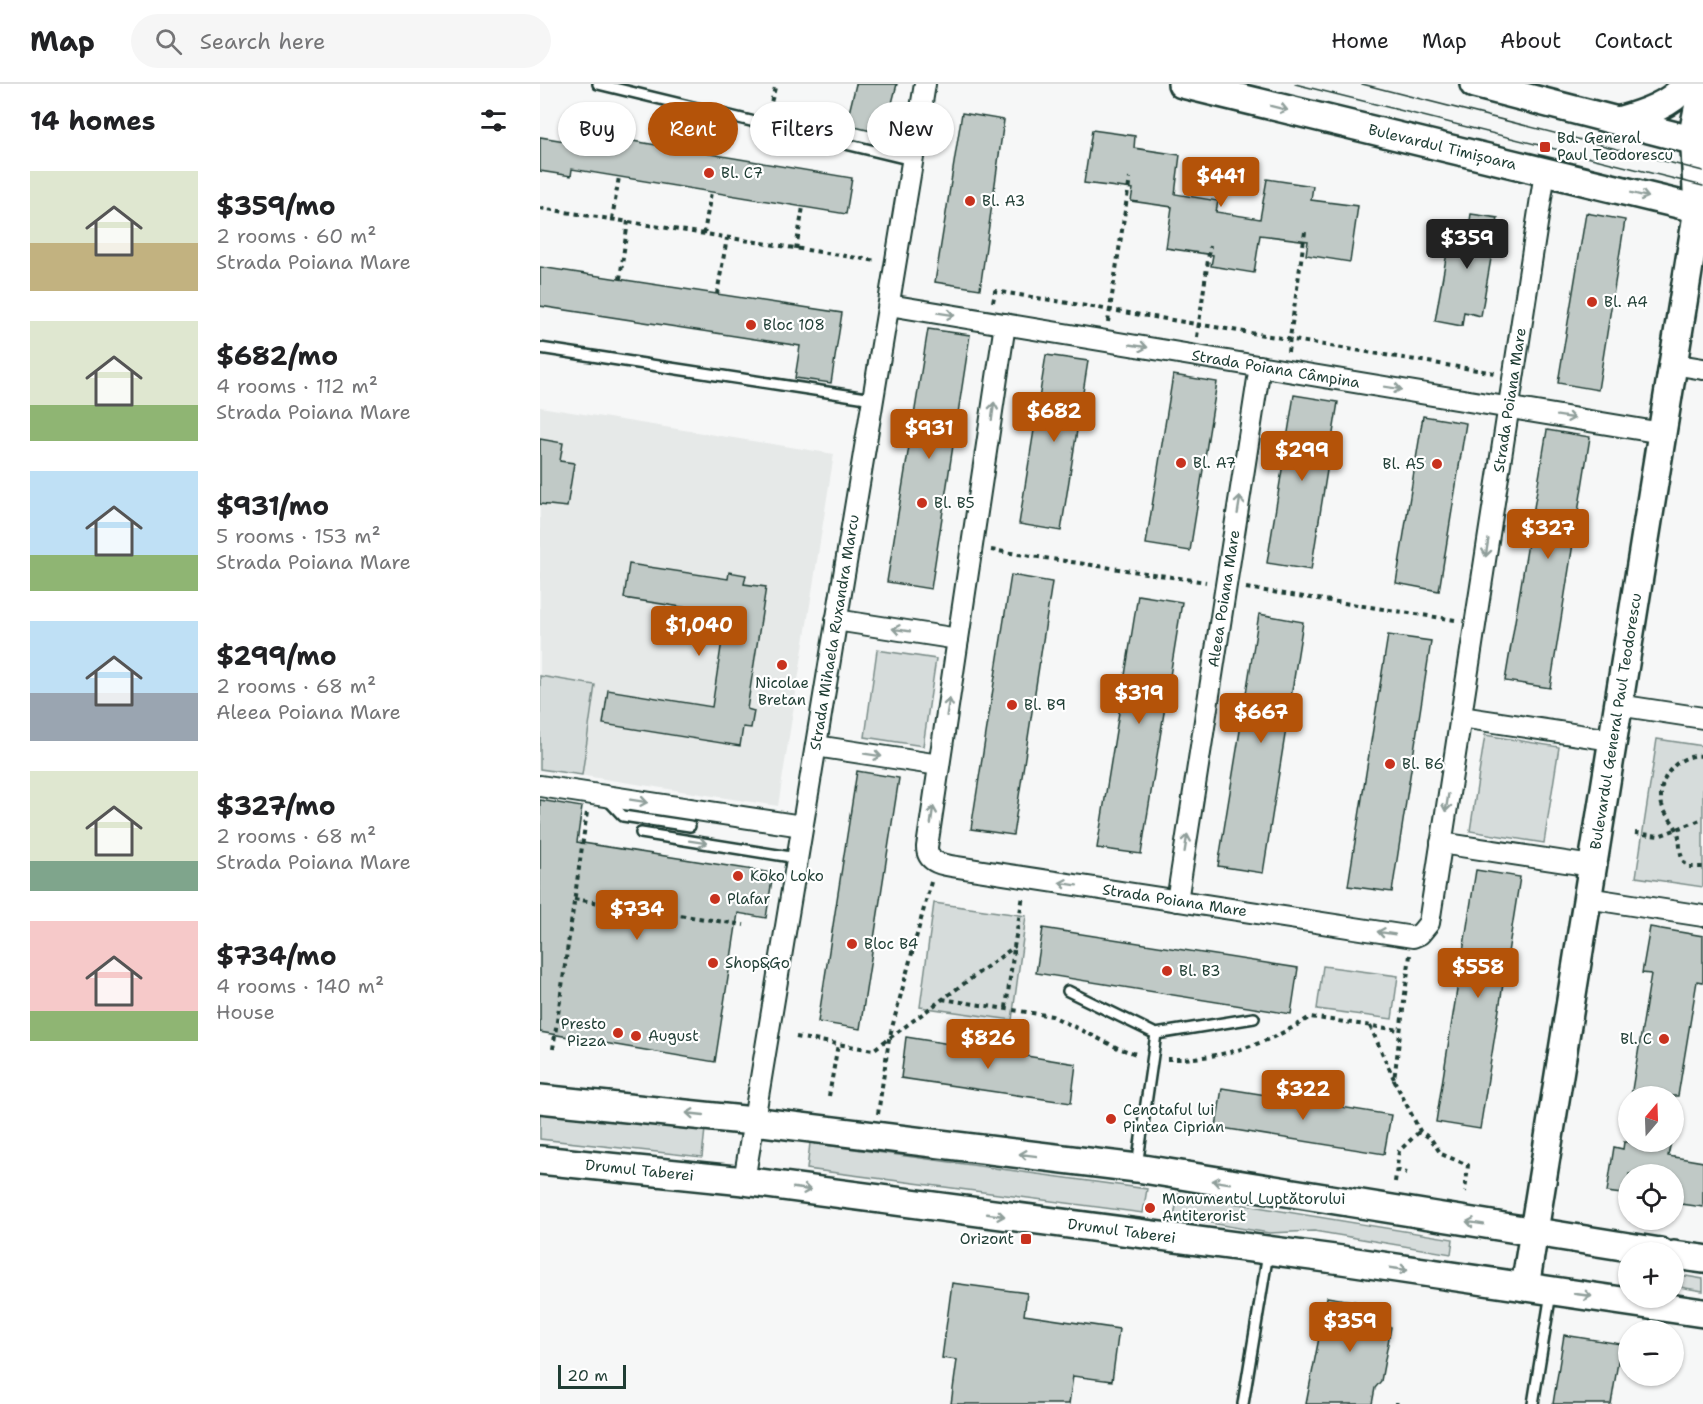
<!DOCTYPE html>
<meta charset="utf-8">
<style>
:root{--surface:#fff;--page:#f6f6f6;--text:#202124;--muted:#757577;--line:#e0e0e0;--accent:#b45309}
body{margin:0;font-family:"Shantell Sans",sans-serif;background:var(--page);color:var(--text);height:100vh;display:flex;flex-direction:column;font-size:22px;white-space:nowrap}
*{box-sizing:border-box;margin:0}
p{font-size:20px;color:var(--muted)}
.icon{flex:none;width:33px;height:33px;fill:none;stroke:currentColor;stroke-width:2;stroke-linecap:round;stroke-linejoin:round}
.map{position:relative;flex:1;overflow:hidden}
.side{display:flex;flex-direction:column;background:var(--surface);width:540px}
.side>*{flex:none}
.banner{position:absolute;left:18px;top:18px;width:570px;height:54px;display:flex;gap:12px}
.needle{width:39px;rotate:19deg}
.tools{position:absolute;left:1078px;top:1002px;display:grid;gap:12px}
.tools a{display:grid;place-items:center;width:66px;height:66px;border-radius:50%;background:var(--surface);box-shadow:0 2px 4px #0004;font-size:30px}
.scale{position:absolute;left:18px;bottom:15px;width:68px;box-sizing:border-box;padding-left:6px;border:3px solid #1f3d34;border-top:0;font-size:16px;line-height:21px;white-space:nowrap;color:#1f3d34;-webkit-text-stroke:4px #fff;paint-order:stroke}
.price{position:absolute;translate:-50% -51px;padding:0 14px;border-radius:6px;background:var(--accent);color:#fff;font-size:20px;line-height:39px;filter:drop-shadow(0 2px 3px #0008)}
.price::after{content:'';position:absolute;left:50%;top:36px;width:18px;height:14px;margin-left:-9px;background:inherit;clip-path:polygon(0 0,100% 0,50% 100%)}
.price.active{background:#222;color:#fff}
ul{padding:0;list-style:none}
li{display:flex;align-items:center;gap:18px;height:150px;padding:0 30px}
li span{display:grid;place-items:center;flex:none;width:168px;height:120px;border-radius:0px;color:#555}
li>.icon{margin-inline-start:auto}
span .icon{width:72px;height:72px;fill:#fffc;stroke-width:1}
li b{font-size:26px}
h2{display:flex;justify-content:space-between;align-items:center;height:72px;padding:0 30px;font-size:26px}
.pill{padding:0 21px;border-radius:27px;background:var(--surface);box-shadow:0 2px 4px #0004;font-size:21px;line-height:54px}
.pill.active{background:var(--accent);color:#fff}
header{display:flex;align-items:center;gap:36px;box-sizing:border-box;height:84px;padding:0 30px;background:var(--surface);border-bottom:2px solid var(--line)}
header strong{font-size:28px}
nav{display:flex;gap:33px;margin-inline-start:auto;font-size:21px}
.search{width:420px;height:54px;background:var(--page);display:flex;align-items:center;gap:15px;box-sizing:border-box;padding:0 21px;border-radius:33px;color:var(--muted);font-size:22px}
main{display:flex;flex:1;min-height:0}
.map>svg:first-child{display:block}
.built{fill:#e6e9e8}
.green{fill:#d6dcdb;stroke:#7a8c88;stroke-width:1.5}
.building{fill:#c0c9c6;stroke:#1f3d34;stroke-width:1.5}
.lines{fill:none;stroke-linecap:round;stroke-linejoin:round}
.lane-casing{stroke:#1f3d34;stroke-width:14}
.street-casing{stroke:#1f3d34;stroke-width:24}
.secondary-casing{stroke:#1f3d34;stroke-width:32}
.path{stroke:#1f3d34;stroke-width:4;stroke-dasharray:4.5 4.5;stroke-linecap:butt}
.lane{stroke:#fff;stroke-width:9}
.street{stroke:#fff;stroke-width:20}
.secondary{stroke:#fff;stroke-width:27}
.tram{stroke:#1f3d34;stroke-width:1.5}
.oneway{stroke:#8f9e9a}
.poi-dot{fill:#c8321e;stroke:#fff;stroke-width:2}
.labels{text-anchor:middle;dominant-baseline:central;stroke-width:4.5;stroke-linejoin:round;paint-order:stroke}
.poi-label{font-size:15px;fill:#1f3d34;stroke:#fff;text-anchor:start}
.street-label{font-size:15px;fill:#1f3d34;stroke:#fff}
</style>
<header>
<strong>Map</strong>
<div class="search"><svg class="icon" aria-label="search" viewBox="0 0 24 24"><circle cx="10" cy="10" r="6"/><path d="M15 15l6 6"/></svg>Search here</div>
<nav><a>Home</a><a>Map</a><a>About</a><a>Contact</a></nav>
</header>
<main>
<section class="side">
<h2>14 homes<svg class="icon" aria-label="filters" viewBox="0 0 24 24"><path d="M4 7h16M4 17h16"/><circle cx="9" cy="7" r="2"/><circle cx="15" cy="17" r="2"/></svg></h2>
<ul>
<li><span style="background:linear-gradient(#dfe7d0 60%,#c2b280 0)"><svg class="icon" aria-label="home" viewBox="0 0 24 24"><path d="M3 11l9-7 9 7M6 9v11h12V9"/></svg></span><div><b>$359/mo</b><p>2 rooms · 60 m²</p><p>Strada Poiana Mare</p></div></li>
<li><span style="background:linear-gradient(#dfe7d0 70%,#8fb573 0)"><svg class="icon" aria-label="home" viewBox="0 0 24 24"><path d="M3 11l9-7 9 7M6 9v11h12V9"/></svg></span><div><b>$682/mo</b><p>4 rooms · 112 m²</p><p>Strada Poiana Mare</p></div></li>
<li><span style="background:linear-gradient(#bfe0f5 70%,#8fb573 0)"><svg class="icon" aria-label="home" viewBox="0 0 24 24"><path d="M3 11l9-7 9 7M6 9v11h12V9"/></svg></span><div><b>$931/mo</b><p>5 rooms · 153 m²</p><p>Strada Poiana Mare</p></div></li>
<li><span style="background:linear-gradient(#bfe0f5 60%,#9aa5b1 0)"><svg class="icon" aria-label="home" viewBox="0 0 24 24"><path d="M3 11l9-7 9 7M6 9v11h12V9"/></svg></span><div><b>$299/mo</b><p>2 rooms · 68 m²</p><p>Aleea Poiana Mare</p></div></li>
<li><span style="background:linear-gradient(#dfe7d0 75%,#7fa58c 0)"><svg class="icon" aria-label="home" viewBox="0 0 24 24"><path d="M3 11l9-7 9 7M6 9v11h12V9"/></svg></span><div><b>$327/mo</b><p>2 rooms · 68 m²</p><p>Strada Poiana Mare</p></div></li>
<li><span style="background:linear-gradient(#f6c9c9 75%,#8fb573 0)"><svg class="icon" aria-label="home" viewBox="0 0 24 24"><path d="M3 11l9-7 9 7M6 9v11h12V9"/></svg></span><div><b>$734/mo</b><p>4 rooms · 140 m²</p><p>House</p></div></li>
</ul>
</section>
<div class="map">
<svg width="1163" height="1320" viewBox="0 0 1163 1320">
<rect width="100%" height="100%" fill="#f6f7f7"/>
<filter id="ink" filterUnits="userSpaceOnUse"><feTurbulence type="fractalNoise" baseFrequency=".0167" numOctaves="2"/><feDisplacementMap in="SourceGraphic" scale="12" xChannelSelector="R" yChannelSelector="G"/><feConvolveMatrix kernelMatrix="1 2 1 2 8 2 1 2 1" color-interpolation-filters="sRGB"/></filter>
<g filter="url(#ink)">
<path class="built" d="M0 323 294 370 238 722 0 685Z"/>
<g class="green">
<path d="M337 566 396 575 383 662 325 653Z"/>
<path d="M0 592 55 601 42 691 0 685Z"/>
<path d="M945 651 1019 663 1004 759 930 747Z"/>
<path d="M1117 655 1163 662V803L1096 793Z"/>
<path d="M394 819 486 832 472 936 380 923Z"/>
<path d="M783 882 858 892 852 935 777 925Z"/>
<path d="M0 1024 165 1045 162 1073 0 1055Z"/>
<path d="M270 1059 607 1105 603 1129 267 1085Z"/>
<path d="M638 1110 913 1155 911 1170 774 1147 729 1149 634 1133Z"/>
<path d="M1134 1190 1163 1195V1207L1134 1202Z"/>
</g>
<g class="building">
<path d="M316 0H357L344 50 306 41Z"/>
<path d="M422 29 464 36 440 205 395 198Z"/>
<path d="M552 46 595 52 594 64 640 71 635 110 678 117 676 128 720 135 727 95 773 102 771 116 818 122 810 178 766 171 768 157 720 151 714 189 671 182 673 171 626 164 632 123 591 117 593 105 544 99Z"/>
<path d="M39 48 312 94 306 130 32 85 31 92 0 87V53L37 59Z"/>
<path d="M1046 129 1085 136 1058 306 1018 299Z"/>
<path d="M931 130 958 134 941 232 924 228 922 242 895 237 912 140 929 143Z"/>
<path d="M0 183 302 229 291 299 255 294 260 262 0 222Z"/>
<path d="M388 245 430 251 391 505 347 498Z"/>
<path d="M506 271 548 277 521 447 479 440Z"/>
<path d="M633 291 677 298 650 467 606 460Z"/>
<path d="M754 311 798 318 771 486 727 479Z"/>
<path d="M883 332 926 339 899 507 856 499Z"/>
<path d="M1007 346 1050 353 1010 604 965 597Z"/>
<path d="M0 355 23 359 20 377 34 379 27 423 0 420Z"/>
<path d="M89 480 188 495 189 488 206 491 204 500 226 503 207 625 214 627 211 644 203 643 200 662 63 640 68 606 172 623 186 530 84 514Z"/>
<path d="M471 491 512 498 473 751 431 745Z"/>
<path d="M598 511 642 518 601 770 557 764Z"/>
<path d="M719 530 763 538 723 789 678 782Z"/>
<path d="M848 551 891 557 852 808 808 802Z"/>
<path d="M317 687 359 694 320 945 278 938Z"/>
<path d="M0 716 42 723 37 758 233 789 226 834 198 829 175 978 0 948Z"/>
<path d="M936 786 980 793 940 1045 896 1038Z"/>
<path d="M1110 843 1163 852V898L1157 897 1138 1012H1091L1111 890 1102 889Z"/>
<path d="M503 844 758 884 751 930 496 889Z"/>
<path d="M366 953 536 980 531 1019 361 994Z"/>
<path d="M682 1004 851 1031 844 1070 676 1043Z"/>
<path d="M1084 1058H1131L1128 1072 1163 1078V1123L1134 1119V1090H1089V1111L1067 1108 1074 1063 1083 1065Z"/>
<path d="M412 1199 487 1209 484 1231 579 1245 572 1297 533 1292 529 1320H411L417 1276 402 1274Z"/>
<path d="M787 1213 850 1223 846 1242 851 1243 841 1297 835 1304 832 1320H766Z"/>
<path d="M1024 1251 1081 1260 1071 1320H1013Z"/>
</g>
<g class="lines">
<g class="lane-casing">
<g id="lane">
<path d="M58 0 372 76"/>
<path d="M0 264 333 315"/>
<path d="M67 715 83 732 150 742"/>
<path d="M101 749 257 774"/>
<path d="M528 907 616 950 714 934"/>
<path d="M597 1082 616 950"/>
<path d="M703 1320 728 1169"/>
<path d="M993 1320 1011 1209"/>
</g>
</g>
<g class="street-casing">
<g id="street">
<path id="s1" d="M349 221 1122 349"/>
<path id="s2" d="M465 240 387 763C387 777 399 780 411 782L873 853 880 850 889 839 1005 88"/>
<path d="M1133 280 1163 285"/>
<path d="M296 536 418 555"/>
<path d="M1078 621 1163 634"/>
<path d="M921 633 1072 656"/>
<path d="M276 662 399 681"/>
<path d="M0 702 262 742"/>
<path d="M901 759 1052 782"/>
<path d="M1047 814 1163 832"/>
<path id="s3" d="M637 817 720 282"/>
<path id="s4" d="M204 1097 385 0"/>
</g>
</g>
<g class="secondary-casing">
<g id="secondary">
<path id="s5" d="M642 0 1163 126"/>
<path d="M934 0 1163 59"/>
<path d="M1078 37C1103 30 1131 21 1147 0"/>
<path d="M0 1015 213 1037 597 1084 1120 1168"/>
<path id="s6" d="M0 1076 204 1097 802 1176 1163 1229"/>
<path d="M1134 1171 1163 1175"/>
<path id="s7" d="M985 1203 1158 125 1154 45 1163 0"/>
</g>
</g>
<g class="path">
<path d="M229 26 236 0"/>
<path d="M0 124 337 177"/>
<path d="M72 135 79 93"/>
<path d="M164 150 171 108"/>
<path d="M256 165 263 123"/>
<path d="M80 195 88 137"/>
<path d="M177 210 187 154"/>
<path d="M453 218 455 207 955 289"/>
<path d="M568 238 590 94"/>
<path d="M657 253 670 162"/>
<path d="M748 268 765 148"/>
<path d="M451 466 666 498"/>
<path d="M706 504 915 536"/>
<path d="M1163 672C1137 669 1116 695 1122 721 1125 731 1132 736 1136 744 1143 758 1136 771 1148 783H1163"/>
<path d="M1095 749 1119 752 1163 735"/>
<path d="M34 815 204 841"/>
<path d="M870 871 854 996 880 1047 891 1055 901 1070 928 1081 925 1108"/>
<path d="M402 915 512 932 578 964 599 971"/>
<path d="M466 924 474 864"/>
<path d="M830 942 854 995"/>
<path d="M256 953 333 966 474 863 483 812"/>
<path d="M13 965 47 728"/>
<path d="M627 975C678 976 727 961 770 933L860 946"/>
<path d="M289 1012 298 960"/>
<path d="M338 1030 349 955 391 798"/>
<path d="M856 1086 867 1089"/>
<path d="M855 1098 859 1067 880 1047"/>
<path d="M854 1320H860"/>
</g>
<use href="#lane" class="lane"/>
<use href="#street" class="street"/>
<use href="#secondary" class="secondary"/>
<g class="tram">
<path d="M755 0 1163 102"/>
<path d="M822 0 1163 87"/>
</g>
</g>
<defs><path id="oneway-shaft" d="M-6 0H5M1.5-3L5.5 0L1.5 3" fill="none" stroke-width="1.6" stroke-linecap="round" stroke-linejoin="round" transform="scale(1.5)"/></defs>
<g class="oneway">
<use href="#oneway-shaft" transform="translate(739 24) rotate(14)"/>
<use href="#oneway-shaft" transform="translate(1100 111) rotate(14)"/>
<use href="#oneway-shaft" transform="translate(406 230) rotate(9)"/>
<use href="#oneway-shaft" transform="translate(599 262) rotate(9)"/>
<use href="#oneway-shaft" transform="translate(853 304) rotate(9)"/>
<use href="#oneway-shaft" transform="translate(453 327) rotate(-82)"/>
<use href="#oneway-shaft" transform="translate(1026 333) rotate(9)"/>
<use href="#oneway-shaft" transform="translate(699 421) rotate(-81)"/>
<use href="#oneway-shaft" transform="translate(947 464) rotate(99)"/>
<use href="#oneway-shaft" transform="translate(361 546) rotate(-171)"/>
<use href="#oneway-shaft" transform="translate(408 623) rotate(-81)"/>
<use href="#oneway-shaft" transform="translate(333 671) rotate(9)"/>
<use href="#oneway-shaft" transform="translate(99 717) rotate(9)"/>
<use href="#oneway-shaft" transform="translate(907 719) rotate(99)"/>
<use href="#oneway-shaft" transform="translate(392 731) rotate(-82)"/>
<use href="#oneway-shaft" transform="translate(158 758) rotate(9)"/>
<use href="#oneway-shaft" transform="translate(646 759) rotate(-81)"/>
<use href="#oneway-shaft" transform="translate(528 800) rotate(-171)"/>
<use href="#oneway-shaft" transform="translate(846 849) rotate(-171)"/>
<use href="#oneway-shaft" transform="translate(155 1030) rotate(-174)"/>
<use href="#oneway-shaft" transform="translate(488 1071) rotate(-173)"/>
<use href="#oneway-shaft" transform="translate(681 1098) rotate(-171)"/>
<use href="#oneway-shaft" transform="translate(262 1105) rotate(8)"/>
<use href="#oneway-shaft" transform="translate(456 1131) rotate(8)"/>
<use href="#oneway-shaft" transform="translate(935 1139) rotate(-171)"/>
<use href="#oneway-shaft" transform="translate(859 1185) rotate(8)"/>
<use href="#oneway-shaft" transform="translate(1043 1211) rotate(8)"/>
</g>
</g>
<g class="poi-dot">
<rect x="999" y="57" width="12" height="12" rx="3"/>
<circle cx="169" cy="89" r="6"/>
<circle cx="430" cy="117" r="6"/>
<circle cx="1052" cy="218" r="6"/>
<circle cx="211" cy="241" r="6"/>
<circle cx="641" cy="379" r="6"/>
<circle cx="897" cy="380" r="6"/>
<circle cx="382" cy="419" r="6"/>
<circle cx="242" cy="581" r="6"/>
<circle cx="472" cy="621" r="6"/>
<circle cx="850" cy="680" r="6"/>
<circle cx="198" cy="792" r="6"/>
<circle cx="175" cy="815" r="6"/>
<circle cx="312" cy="860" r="6"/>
<circle cx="173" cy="879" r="6"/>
<circle cx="627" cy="887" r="6"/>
<circle cx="78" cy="949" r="6"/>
<circle cx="96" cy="952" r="6"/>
<circle cx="1124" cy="955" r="6"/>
<circle cx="571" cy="1035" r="6"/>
<circle cx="610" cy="1124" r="6"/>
<rect x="480" y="1149" width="12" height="12" rx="3"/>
</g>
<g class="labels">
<g class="poi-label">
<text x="1017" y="54">Bd. General<tspan x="1017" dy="17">Paul Teodorescu</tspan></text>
<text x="181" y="89">Bl. C7</text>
<text x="442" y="117">Bl. A3</text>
<text x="1064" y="218">Bl. A4</text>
<text x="223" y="241">Bloc 108</text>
<text x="653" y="379">Bl. A7</text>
<text x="885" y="380" text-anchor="end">Bl. A5</text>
<text x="394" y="419">Bl. B5</text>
<text x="242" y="599" text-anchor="middle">Nicolae<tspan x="242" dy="17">Bretan</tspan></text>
<text x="484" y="621">Bl. B9</text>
<text x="862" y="680">Bl. B6</text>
<text x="210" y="792">Koko Loko</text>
<text x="187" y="815">Plafar</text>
<text x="324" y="860">Bloc B4</text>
<text x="185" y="879">Shop&amp;Go</text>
<text x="639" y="887">Bl. B3</text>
<text x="66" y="940" text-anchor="end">Presto<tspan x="66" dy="17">Pizza</tspan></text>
<text x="108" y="952">August</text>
<text x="1112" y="955" text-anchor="end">Bl. C</text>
<text x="583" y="1026">Cenotaful lui<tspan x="583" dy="17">Pintea Ciprian</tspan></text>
<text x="622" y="1115">Monumentul Luptătorului<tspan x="622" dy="17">Antiterorist</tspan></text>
<text x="474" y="1155" text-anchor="end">Orizont</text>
</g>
<g class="street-label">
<text stroke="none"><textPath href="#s5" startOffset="268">Bulevardul Timișoara</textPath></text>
<text stroke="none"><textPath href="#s1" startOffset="392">Strada Poiana Câmpina</textPath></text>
<text stroke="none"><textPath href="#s2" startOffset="1581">Strada Poiana Mare</textPath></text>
<text stroke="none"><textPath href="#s3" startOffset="306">Aleea Poiana Mare</textPath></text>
<text stroke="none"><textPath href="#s4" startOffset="556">Strada Mihaela Ruxandra Marcu</textPath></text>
<text stroke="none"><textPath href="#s7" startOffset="573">Bulevardul General Paul Teodorescu</textPath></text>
<text stroke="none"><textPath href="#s2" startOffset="789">Strada Poiana Mare</textPath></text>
<text stroke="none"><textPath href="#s6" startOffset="100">Drumul Taberei</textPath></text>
<text stroke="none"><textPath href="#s6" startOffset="586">Drumul Taberei</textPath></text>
</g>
</g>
</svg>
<div class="tools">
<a><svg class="needle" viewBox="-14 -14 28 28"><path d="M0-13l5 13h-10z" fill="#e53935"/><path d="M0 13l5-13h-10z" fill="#757577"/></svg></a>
<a><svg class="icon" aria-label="locate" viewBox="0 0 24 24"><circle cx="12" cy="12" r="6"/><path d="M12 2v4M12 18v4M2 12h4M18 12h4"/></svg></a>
<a>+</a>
<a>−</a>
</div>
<div class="scale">20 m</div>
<b class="price" style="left:681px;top:124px">$441</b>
<b class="price active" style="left:927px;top:186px">$359</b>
<b class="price" style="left:514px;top:359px">$682</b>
<b class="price" style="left:389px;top:376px">$931</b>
<b class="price" style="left:762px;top:398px">$299</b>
<b class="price" style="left:1008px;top:476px">$327</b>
<b class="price" style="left:159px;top:573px">$1,040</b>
<b class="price" style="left:599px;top:641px">$319</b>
<b class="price" style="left:721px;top:660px">$667</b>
<b class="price" style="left:97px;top:857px">$734</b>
<b class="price" style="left:938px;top:915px">$558</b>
<b class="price" style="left:448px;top:986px">$826</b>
<b class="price" style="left:763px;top:1037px">$322</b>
<b class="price" style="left:810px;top:1269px">$359</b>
<div class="banner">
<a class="pill">Buy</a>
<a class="pill active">Rent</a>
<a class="pill">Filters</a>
<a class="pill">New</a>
</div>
</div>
</main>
